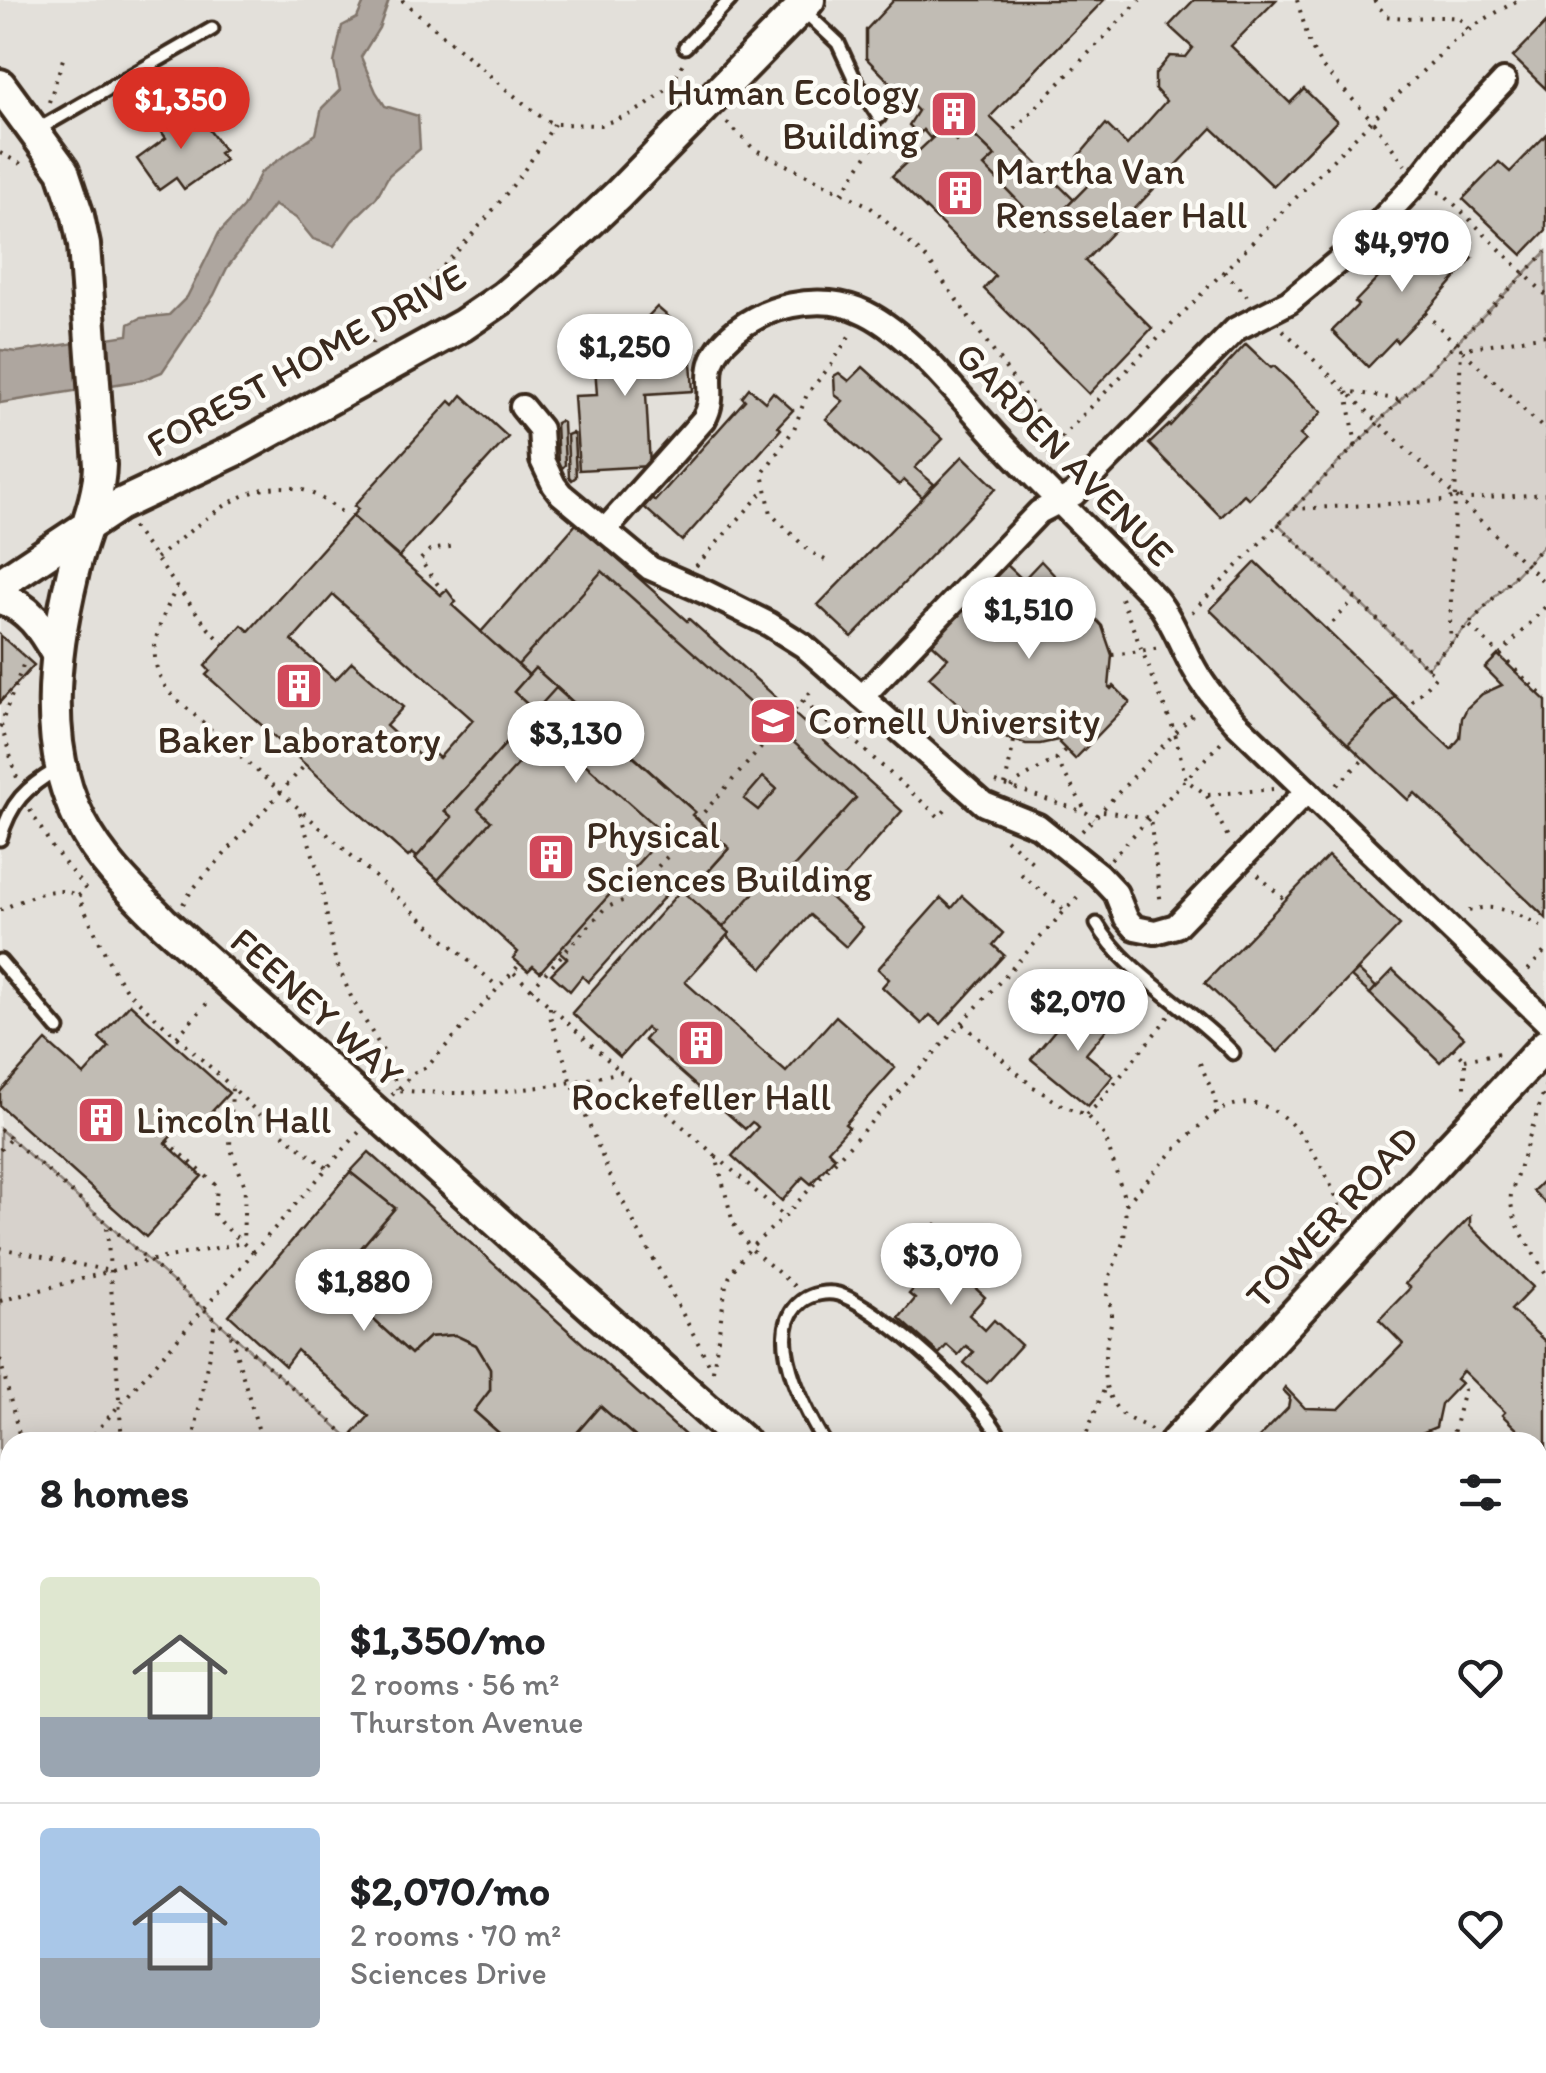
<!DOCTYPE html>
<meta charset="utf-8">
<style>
:root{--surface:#fff;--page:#f6f6f6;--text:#202124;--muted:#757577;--line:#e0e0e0;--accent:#d93025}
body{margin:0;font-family:Itim,sans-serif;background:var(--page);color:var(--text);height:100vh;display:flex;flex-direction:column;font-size:38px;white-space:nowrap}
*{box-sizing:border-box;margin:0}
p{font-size:32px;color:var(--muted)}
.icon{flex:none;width:55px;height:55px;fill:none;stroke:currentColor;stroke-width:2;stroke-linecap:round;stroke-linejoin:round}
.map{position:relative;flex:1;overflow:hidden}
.sheet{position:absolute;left:0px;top:1432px;width:1548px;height:642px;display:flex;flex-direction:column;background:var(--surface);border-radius:30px 30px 0 0;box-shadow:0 5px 25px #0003}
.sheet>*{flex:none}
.price{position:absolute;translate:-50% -85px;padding:0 22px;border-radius:35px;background:#fff;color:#222;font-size:32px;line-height:65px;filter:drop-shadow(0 2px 5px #0008)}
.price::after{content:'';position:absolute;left:50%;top:60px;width:30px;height:22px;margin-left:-15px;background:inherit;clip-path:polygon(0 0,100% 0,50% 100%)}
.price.current{background:var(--accent);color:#fff}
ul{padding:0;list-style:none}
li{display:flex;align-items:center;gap:30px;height:250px;padding:0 40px}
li+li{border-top:2px solid var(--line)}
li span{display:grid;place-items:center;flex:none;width:280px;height:200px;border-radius:10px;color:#555}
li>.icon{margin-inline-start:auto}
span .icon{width:120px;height:120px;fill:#fffc;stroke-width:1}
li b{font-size:42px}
h2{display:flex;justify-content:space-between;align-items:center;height:120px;padding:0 40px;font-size:42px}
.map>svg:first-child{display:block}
.built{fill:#e3e0da;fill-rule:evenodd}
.green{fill:#d7d2cc;stroke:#897e75;stroke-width:2.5}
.water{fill:#aea69f;stroke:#80746b;stroke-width:2.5}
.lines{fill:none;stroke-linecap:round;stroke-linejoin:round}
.stream{stroke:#80746b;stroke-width:8}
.building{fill:#c1bcb4;stroke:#3b2a1e;stroke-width:2.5;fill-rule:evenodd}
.service-casing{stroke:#3b2a1e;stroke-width:19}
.pedestrian-casing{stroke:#3b2a1e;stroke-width:25}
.minor-casing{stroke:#3b2a1e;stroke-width:30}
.tertiary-casing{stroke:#3b2a1e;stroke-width:38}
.path{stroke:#3b2a1e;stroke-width:4;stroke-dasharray:2.5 8;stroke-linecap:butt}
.service{stroke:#fdfcf7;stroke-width:11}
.pedestrian{stroke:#fdfcf7;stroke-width:18}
.minor{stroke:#fdfcf7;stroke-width:22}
.tertiary{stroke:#fdfcf7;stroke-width:30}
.labels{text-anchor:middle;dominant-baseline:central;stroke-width:9;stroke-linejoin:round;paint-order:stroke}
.poi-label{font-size:38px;fill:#3b2a1e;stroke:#fdfcf7;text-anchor:start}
.street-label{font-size:38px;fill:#3b2a1e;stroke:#fdfcf7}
</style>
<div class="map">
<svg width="1546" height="2073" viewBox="0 0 1546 2073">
<rect width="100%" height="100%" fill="#f1efea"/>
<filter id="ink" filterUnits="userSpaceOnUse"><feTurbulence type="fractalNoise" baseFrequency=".01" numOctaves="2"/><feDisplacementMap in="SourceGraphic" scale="20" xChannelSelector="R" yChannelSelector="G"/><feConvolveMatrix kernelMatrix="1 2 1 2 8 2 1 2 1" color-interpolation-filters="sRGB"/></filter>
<g filter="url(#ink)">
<path class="built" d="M0 0H1546V2073H0ZM10 1442H1538V2065H10Z"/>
<g class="green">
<path d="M1546 252V543L1427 668 1278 524Z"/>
<path d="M0 1129 354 1442H10V1658L0 1649Z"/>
<path d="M0 1876 10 1883V2065H245L253 2073H0Z"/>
</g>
<path class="water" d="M365 0H389L379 28 361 57 376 92 385 106 418 116 420 149 389 175 376 198 352 221 334 246 313 239 296 218 274 205 227 268 214 295 162 372 142 380 0 403V350L17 352 128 335 129 324 141 318 169 315 187 297 219 233 243 207 261 172 316 134 322 108 340 90 334 63 342 26 357 18Z"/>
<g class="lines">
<path class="stream" d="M1120 2065 1123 2073"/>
</g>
<g class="building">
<path d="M894 0H1104L990 117 1074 200 1045 229 984 166 995 156 967 129 956 141 943 128 930 138 923 130 919 135 909 125 918 111 866 58V30Z"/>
<path d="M1194 0H1276L1231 46 1290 103 1304 89 1337 121 1273 186 1212 128 1085 261 1152 328 1089 394 984 289 995 276 892 176 943 128 956 141 967 129 995 156 984 166 1045 229 1097 176 1078 157 1106 124 1127 145 1166 101 1155 89V74L1170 56 1186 57 1193 48 1169 26Z"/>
<path d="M1546 23V89L1513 57Z"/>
<path d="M171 107 183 125 198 115 224 150 219 153 225 160 184 189 176 178 159 190 137 159 166 138 153 120Z"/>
<path d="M1546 135V230L1522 255 1463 199 1499 162 1510 172Z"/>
<path d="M1437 224 1473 258 1425 313 1397 342 1395 339 1368 367 1332 331 1358 305 1355 302 1411 244 1414 248Z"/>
<path d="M657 307 671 319 655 342 647 365 691 362 693 391 646 394 650 466 579 470 574 396 597 395 594 351 633 332Z"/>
<path d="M1246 344 1271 368 1274 366 1322 412 1300 435 1306 440 1249 499 1244 494 1221 517 1149 444 1169 425 1170 426Z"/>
<path d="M863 367 943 439 915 468 934 484 922 497 904 480 899 485 826 419 843 401 835 395 834 376 839 373 849 381Z"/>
<path d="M749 388 765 402 773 392 793 410 778 426 781 429 682 541 644 507 652 498 655 501 745 400 742 397Z"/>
<path d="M462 395 508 437 399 557 352 516 358 509 354 506 450 401 454 405Z"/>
<path d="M560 421 563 423 565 465 562 468 558 465 556 423Z"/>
<path d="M572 433 574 435 576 477 572 480 569 477 567 435Z"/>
<path d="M963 456 996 488 852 637 818 605Z"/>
<path d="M352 516 441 595 447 590 456 602 452 605 529 675 514 692 535 711 445 811 452 817 417 857 412 853 408 857 206 675 210 671 205 666 242 625 249 631ZM333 595 473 720 439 758 431 751 423 759 386 726 403 707 352 662 335 680 292 641Z"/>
<path d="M577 523 687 621 689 619 902 811 828 895 863 927 846 947 810 915 763 968 727 936 729 933 687 895 729 848 692 815 695 812 535 668 529 675 481 632Z"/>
<path d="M1041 561 1102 626 1112 655 1109 687 1111 689 1114 686 1130 702 1075 759 1059 743 1060 741 1058 740 1040 744H1026L997 735 985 728 929 677 948 658 926 638 1004 562 1023 580Z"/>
<path d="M1256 562 1395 696 1348 744 1210 610Z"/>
<path d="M602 571 856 798 772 891 763 883 723 927 687 895 729 848 692 815 695 812 535 668 529 675 518 665ZM763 777 777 789 758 810 744 799Z"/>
<path d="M0 635 34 665 0 702Z"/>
<path d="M1498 655 1546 701V918L1415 793 1408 800 1348 744 1395 696 1451 749 1460 738 1462 718 1467 708 1482 694 1502 685 1485 668Z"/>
<path d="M535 668 695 812 692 815 729 848 703 877 682 858 675 864 662 853 666 848 664 846 625 887 602 902 664 834 548 731 478 809 491 821 438 880 415 859 452 817 445 811 535 711 514 692Z"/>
<path d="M556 688 695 812 692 815 729 848 687 895 675 885 588 982 582 976 570 991 551 974 567 958 543 937 530 947 515 934 508 942 415 859 452 817 445 811Z"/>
<path d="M548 731 664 834 540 972 533 966 528 971 520 964 513 958 518 952 438 880 491 821 478 809Z"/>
<path d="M1328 856 1400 925 1278 1052 1205 983Z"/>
<path d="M681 890 729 933 685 982 786 1072 836 1016 895 1068 845 1124 849 1127 828 1150 835 1157 811 1184 803 1177 782 1201 732 1156 758 1127 755 1124 752 1122 745 1129 644 1040 651 1032 646 1028 620 1057 572 1013Z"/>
<path d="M962 896 1003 933 993 945 1004 955 941 1024 930 1015 922 1024 882 987 889 979 878 969 941 898 952 908Z"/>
<path d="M1358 970 1376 987 1370 994 1351 977Z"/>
<path d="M1393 970 1464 1037 1440 1062 1370 994Z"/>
<path d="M1085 986 1097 996 1079 1018 1067 1008Z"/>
<path d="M1102 1000 1119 1014 1086 1054 1113 1076 1088 1106 1031 1059 1066 1017 1079 1028Z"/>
<path d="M130 1004 229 1093 200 1124 190 1115 165 1143 202 1176 146 1237 0 1106V1092L46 1041 84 1075 109 1047 99 1038Z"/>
<path d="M369 1152 687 1437 683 1442H641L600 1406 569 1442H509L474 1411 490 1390V1368L476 1345 455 1335 429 1337 411 1354 332 1282 395 1208 350 1172Z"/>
<path d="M350 1172 395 1208 332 1282 411 1354 429 1337 455 1335 476 1345 490 1368V1390L474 1411 509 1442H361L353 1434 369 1416 297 1350 285 1366 229 1315Z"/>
<path d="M1546 1178V1204L1533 1191Z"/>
<path d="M1470 1217V1226L1533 1287 1511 1310 1546 1342V1452L1543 1449 1540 1452 1538 1449V1442H1530L1502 1415 1505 1412 1463 1371 1456 1379 1461 1383 1441 1404 1436 1427 1412 1437 1406 1442H1255L1288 1408 1290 1397 1283 1390 1285 1387 1305 1408 1339 1409 1403 1344 1379 1320 1410 1288 1405 1284Z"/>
<path d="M936 1224 953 1239 945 1248 961 1263 955 1269 985 1297 969 1315 985 1330 994 1320 1021 1345 987 1383 964 1363 974 1352 966 1346 958 1355 947 1345 939 1354 899 1318 915 1299 909 1294 917 1285 898 1267Z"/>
<path d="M600 1406 641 1442H569Z"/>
<path d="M1546 1576V1644L1538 1653V1585Z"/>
<path d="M0 1682 10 1691V1774L0 1785Z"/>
<path d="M1538 1860 1546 1867V2007L1538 1999Z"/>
<path d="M1546 2035V2066L1538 2058V2044Z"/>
<path d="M372 2065H510L511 2073H365Z"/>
<path d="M729 2065H812L808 2070 811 2073H722Z"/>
<path d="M1313 2065H1378L1387 2073H1306Z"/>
</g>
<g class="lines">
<g class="service-casing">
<g id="service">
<path d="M803 10 838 43 855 80 879 117"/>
<path d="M685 47 730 0"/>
<path d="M35 131 212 29"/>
<path d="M0 839C10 803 26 787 58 769"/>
<path d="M1097 924C1127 975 1192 1008 1233 1053"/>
<path d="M0 961 58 1029"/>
<path d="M824 1442C805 1410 762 1331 802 1301 811 1294 827 1291 838 1294 879 1306 987 1403 1002 1442"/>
<path d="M256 2065 263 2073"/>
</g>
</g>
<g class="pedestrian-casing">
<path id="pedestrian" d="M552 2065 561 2073"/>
</g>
<g class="minor-casing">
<g id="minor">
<path d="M522 407 540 429 542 460 554 485 561 494 650 568 705 592 769 624 804 646 984 804 1038 826 1098 874 1116 893 1126 918 1135 928 1155 932 1176 926 1307 791"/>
<path d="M605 530 704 419C720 392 697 371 725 341 758 305 822 291 866 313 914 337 962 400 999 440 1050 494 1103 545 1155 598 1173 620 1181 646 1195 670 1206 690 1221 706 1236 723L1546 1021"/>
<path d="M862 697 1039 512 1074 494 1236 329 1289 302 1359 244 1417 182 1455 133 1504 81"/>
<path d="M1538 1734 1546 1741"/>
<path d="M0 1859 10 1867"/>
</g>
</g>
<g class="tertiary-casing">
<g id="tertiary">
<path d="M0 85 63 171 78 216 84 245 100 465C99 504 80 538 72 576 53 655 42 748 81 823 101 862 134 893 164 923L743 1442"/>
<path d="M0 584 119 505 238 449 463 325 504 297 566 244 618 195 809 0"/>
<path d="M0 598C29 607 43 629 57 654"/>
<path d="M1176 1442 1546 1045"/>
<path d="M1446 2065 1455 2073"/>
</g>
</g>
<g class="path">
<path d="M402 0 502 86 545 120 554 124 600 125 627 116 647 105 671 86 683 63"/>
<path d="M1297 0 1310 45 1322 67 1372 120 1405 165"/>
<path d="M1374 0 1386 16C1411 20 1435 15 1459 18L1469 30"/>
<path d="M49 102 63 59"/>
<path d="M894 115 906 99"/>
<path d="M727 123 754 149 869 206 928 260 1058 442"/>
<path d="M1015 129 1140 0"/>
<path d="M0 153 27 167"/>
<path d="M1438 192 1443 193 1546 295"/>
<path d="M842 193 880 136"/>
<path d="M1224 272 1247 296"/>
<path d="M1425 313 1456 344"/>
<path d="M1283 330 1546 584"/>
<path d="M372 343C436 272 506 207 554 124"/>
<path d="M1463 351 1546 431"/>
<path d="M1356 446 1347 391 1401 400"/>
<path d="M1046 453 1372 120 1455 40 1480 22 1518 0"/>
<path d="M1293 509 1443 501 1455 497 1469 499 1546 494"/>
<path d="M1278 524 1436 676 1407 707"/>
<path d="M132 527 209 629 225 645"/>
<path d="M156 558C198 527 248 472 306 491 320 496 333 506 346 515"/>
<path d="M825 560 809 551 771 514 763 473 794 429 807 394 831 365 851 333"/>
<path d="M696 566 763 492"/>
<path d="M177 586C159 626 141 655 170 693L499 988"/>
<path d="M444 593 420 560 430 550 456 546"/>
<path d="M1121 598 1175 733 1186 780 1207 795 1273 789"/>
<path d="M1192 612 1546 252"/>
<path d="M1470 626 1546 699"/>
<path d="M1326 630 1355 598"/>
<path d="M1451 644 1450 624 1461 349 1546 335"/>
<path d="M1112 655 1161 648"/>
<path d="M1500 655 1546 606"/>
<path d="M1427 668 1546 543"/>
<path d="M803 701 829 724 832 721 939 817 950 805"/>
<path d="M1 725 17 778"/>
<path d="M0 727 26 657"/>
<path d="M1056 759 1086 811"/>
<path d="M996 782 1087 813 1094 819"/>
<path d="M1005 785 1014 741"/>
<path d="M1337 785 1364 759"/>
<path d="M1012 788 1015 783 1056 759 1065 750"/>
<path d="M1207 796 1230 841"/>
<path d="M30 810 52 847 86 890 78 896 112 968 126 990 232 1087"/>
<path d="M1103 811 1150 818 1161 905"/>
<path d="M300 813 319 874 335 959 352 999 389 1061 397 1089"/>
<path d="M697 820 815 687"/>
<path d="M1082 831 1196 711"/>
<path d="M1006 839 1032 862"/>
<path d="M1111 859 1221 742"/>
<path d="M1021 874 1065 911"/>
<path d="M1258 875 1285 900"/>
<path d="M183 904 192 890 306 764"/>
<path d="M0 910C25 900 53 882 78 896"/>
<path d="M1469 911C1496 901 1522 916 1546 929"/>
<path d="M1528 970 1546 950"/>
<path d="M514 973 621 1072"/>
<path d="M531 989 605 908 627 899 667 857"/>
<path d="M550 1007V1016L572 1083 614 1185 713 1371"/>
<path d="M963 1024 1032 1086 1063 1106 1086 1115 1105 1136 1126 1204 1124 1240 1108 1281 1107 1297 1112 1309V1318C1106 1350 1095 1383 1119 1411 1129 1422 1143 1422 1153 1432"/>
<path d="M177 1037 209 1001"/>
<path d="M1453 1048 1465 1060V1093"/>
<path d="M1465 1060 1504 1052"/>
<path d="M1200 1063 1215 1098 1217 1114"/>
<path d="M1546 1085 1511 1194C1508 1219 1534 1252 1546 1275"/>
<path d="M399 1088 413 1073 427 1067 520 964"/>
<path d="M392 1095 397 1090C473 1098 547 1089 621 1072L716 1156 733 1223 750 1248 731 1273 726 1285 713 1371"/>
<path d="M1086 1115 1098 1104 1169 1016"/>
<path d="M0 1129 354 1442"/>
<path d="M167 1141 216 1185 217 1188 214 1214 220 1222 243 1243"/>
<path d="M0 1150 10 1139"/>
<path d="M716 1156 784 1216"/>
<path d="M1126 1204C1149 1179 1196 1121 1225 1108 1289 1081 1329 1176 1345 1221"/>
<path d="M107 1228 122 1442"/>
<path d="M0 1248 105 1270"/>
<path d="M253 1252 243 1243 245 1186 230 1147 232 1087 265 1120 327 1168"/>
<path d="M794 1286 750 1248 784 1217 1082 892"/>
<path d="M0 1301 148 1261 243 1243"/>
<path d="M231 1335 262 1442"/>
<path d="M0 1359 21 1442"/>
<path d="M87 1442 359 1132"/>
<path d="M193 1442 215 1321"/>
<path d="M1083 1442 1105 1387"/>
<path d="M1451 1442 1464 1390 1461 1383"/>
<path d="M0 1501 10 1503"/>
<path d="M1538 1536 1546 1537"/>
<path d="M0 1540 10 1529"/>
<path d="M0 1649 10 1658"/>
<path d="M1538 1660 1546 1651"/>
<path d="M0 1820 10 1808"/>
<path d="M0 1895 10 1899"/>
<path d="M228 2065 235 2073"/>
<path d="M1060 2065 1069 2073"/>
<path d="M1144 2065 1145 2073"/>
<path d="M0 2068 10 2065"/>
<path d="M58 2073 60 2065"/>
<path d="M188 2073 191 2065"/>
<path d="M613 2073 620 2065"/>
<path d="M853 2073 856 2065"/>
<path d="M1275 2073 1282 2065"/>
</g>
<use href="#service" class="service"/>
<use href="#pedestrian" class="pedestrian"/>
<use href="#minor" class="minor"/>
<use href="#tertiary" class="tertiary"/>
</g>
</g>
<defs>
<g id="building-square" transform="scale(2.5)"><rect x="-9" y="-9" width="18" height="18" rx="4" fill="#d1495b" stroke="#fdfcf7"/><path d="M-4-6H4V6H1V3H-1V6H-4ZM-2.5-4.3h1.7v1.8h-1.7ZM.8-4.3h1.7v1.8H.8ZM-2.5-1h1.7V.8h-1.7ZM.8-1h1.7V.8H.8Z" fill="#fff"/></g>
<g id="university-square" transform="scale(2.5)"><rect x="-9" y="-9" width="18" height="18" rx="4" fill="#d1495b" stroke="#fdfcf7"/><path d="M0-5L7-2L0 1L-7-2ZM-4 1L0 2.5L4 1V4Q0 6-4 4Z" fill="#fff"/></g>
</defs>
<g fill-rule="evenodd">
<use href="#building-square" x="954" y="114"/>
<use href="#building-square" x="960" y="193"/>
<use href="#building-square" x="299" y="686"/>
<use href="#university-square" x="773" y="721"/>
<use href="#building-square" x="551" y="857"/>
<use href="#building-square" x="701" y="1043"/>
<use href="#building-square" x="101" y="1120"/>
</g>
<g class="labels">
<g class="poi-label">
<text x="919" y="92" text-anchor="end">Human Ecology<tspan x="919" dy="44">Building</tspan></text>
<text x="995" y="171">Martha Van<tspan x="995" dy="44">Rensselaer Hall</tspan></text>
<text x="808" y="721">Cornell University</text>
<text x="299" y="740" text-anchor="middle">Baker Laboratory</text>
<text x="586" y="835">Physical<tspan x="586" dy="44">Sciences Building</tspan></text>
<text x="701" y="1097" text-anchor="middle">Rockefeller Hall</text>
<text x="136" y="1120">Lincoln Hall</text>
</g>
<g class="street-label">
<text transform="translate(306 360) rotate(-29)">FOREST HOME DRIVE</text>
<text transform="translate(1065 454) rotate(46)">GARDEN AVENUE</text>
<text transform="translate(317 1007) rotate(42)">FEENEY WAY</text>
<text transform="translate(1332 1217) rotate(-47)">TOWER ROAD</text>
</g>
</g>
</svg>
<b class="price current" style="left:181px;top:152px">$1,350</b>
<b class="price" style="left:1402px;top:295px">$4,970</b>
<b class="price" style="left:625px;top:399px">$1,250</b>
<b class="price" style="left:1029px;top:662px">$1,510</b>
<b class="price" style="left:576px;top:786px">$3,130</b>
<b class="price" style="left:1078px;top:1054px">$2,070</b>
<b class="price" style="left:951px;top:1308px">$3,070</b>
<b class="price" style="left:364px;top:1334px">$1,880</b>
<section class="sheet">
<h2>8 homes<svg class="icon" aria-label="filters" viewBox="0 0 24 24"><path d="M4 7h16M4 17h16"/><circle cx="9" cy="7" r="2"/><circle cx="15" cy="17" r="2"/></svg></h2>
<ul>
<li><span style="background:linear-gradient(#dfe7d0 70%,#9aa5b1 0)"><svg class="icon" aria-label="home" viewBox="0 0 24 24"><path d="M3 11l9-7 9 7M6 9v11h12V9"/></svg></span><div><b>$1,350/mo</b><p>2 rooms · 56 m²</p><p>Thurston Avenue</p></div><svg class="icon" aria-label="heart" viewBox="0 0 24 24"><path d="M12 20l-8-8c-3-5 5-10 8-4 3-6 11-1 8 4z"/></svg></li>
<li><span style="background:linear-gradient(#a9c7e8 65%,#9aa5b1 0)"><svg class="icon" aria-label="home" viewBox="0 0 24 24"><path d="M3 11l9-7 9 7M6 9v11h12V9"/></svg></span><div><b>$2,070/mo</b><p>2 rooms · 70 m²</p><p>Sciences Drive</p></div><svg class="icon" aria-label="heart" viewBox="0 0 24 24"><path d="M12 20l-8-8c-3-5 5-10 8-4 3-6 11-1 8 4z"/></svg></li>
</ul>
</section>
</div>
